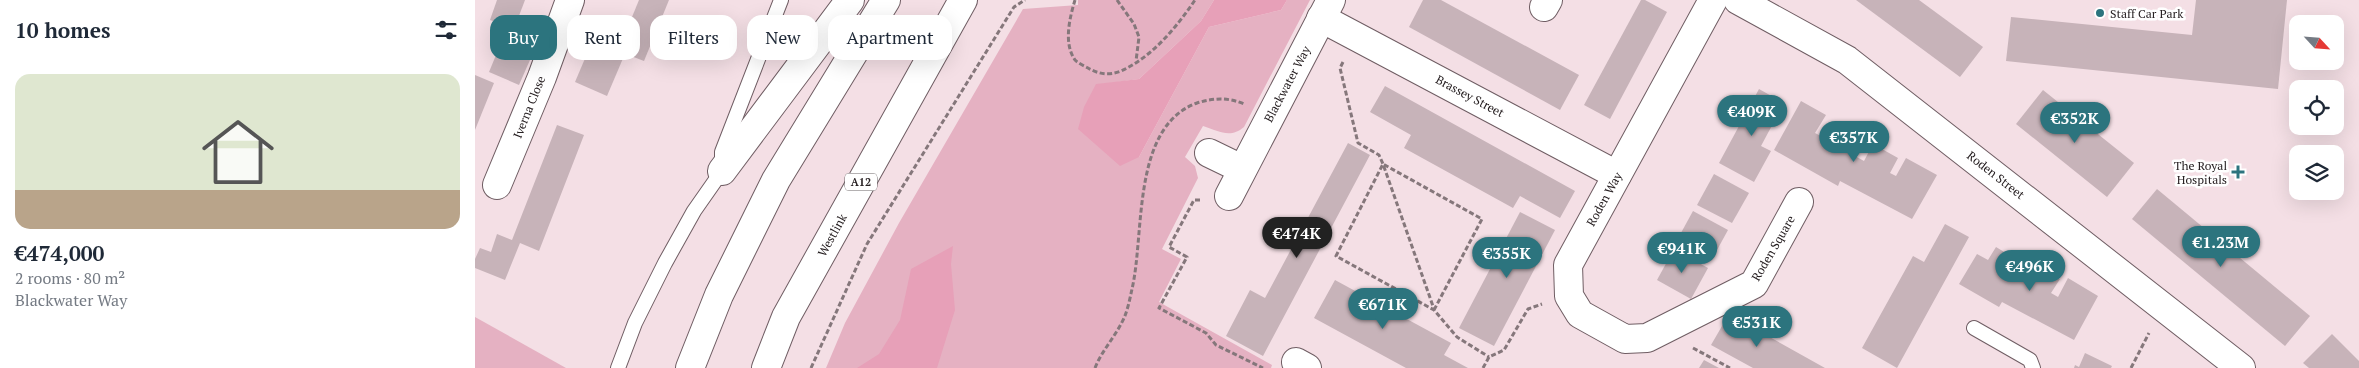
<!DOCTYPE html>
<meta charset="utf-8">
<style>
:root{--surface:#fff;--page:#f6f6f7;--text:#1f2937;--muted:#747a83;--line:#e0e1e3;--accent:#2c747e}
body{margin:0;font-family:"PT Serif",serif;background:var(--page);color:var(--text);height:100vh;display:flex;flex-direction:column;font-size:19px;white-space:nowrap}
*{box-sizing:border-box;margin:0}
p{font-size:16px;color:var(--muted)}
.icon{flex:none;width:28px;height:28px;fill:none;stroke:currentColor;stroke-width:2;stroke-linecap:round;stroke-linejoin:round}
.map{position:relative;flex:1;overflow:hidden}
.panel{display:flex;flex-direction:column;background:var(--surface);width:475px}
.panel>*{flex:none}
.guide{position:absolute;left:15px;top:15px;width:475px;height:45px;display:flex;gap:10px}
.needle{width:32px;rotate:116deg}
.buttons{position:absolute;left:1814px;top:15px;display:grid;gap:10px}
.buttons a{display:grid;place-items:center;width:55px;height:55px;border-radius:10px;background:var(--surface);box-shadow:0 5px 20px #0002;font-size:25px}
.price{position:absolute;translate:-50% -42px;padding:0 11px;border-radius:18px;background:var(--accent);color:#fff;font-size:16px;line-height:32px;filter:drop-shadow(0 1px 2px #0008)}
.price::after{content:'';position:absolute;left:50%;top:30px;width:15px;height:11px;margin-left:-8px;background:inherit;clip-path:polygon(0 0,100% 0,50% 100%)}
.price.selected{background:#222;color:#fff}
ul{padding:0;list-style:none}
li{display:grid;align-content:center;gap:10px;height:265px;padding:0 15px}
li+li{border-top:1px solid var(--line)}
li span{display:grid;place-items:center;height:155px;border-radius:15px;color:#555}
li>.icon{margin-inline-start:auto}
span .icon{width:90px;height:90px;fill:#fffc;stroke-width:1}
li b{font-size:21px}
h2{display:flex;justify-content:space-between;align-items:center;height:60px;padding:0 15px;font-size:21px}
.chip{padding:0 18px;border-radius:15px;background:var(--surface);box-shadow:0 5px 20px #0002;font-size:18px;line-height:45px}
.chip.selected{background:var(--accent);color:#fff}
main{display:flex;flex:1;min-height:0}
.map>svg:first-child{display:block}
.green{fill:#e5b1c2}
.forest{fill:#e7a0b8}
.building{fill:#c7b3b9}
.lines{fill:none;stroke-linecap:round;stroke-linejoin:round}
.lane-casing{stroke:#6f5d63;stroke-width:16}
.street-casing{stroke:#6f5d63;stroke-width:30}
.highway-casing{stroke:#6f5d63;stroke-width:30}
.path{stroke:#85777b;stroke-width:3;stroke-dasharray:5 2.5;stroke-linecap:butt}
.lane{stroke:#fff;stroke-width:14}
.street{stroke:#fff;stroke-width:28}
.highway{stroke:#fff;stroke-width:28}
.poi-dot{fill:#2c747e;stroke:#fff;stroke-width:2}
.labels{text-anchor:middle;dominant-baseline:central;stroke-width:5;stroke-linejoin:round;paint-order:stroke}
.shield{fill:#fff;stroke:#686364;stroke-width:1}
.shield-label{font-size:11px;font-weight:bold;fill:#272022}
.poi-label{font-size:12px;fill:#272022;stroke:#fff;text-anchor:start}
.street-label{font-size:12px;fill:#272022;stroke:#fff}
</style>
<main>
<section class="panel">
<h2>10 homes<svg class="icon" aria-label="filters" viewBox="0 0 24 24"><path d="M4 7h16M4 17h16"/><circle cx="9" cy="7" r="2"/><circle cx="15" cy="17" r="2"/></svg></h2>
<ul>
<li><span style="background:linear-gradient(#dfe7d0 75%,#b9a48a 0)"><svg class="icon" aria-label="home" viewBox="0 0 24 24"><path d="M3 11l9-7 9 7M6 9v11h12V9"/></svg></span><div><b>€474,000</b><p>2 rooms · 80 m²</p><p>Blackwater Way</p></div></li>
</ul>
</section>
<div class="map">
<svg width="1884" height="368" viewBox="0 0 1884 368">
<rect width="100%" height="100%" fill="#f4dfe5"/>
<g class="green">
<path d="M603 0H739L726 21 664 79 621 85 664 157 734 27 806 10 812 0H835L769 127C755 139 744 131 728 126L710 157 720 166 723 178 687 249 706 259 684 302 797 365 796 368H351L370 323 424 223 548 9 603 5Z"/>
<path d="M0 317 91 368H0Z"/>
</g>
<g class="forest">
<path d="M739 0H812L806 10 734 27 664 157 645 166 603 129 609 107 621 84 664 79 726 21Z"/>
<path d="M478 246 476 264 480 310 462 368H382L404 354 425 320 436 269Z"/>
</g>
<g class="building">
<path d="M22 0H50L39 29 15 20Z"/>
<path d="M164 0H194L169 61 143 51Z"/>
<path d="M948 0H966L1104 75 1085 110 934 27Z"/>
<path d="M1166 0H1170L1192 12 1135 119 1109 105Z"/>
<path d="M1381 0H1444L1508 47 1485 77Z"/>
<path d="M1721 0H1812L1803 89 1531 61 1536 17 1717 35Z"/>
<path d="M332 22 336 26 325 42 320 38Z"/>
<path d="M31 31 62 44 44 85 14 72Z"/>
<path d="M117 42 149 56 132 96 100 82Z"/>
<path d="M0 75 19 83 0 130Z"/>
<path d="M910 86 1100 191 1085 218 1045 196 1038 208 929 148 936 135 895 112Z"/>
<path d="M1284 89 1309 103 1286 146 1296 151 1279 182 1244 163Z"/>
<path d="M1568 90 1659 163 1632 197 1541 124Z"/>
<path d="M1326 101 1351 115 1340 133 1352 139 1359 127 1388 143 1380 156 1389 161 1398 144 1423 158 1415 173 1421 176 1431 158 1462 175 1437 219 1365 181 1363 186 1299 150Z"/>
<path d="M82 125 109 135 64 251 45 243 30 280 0 268V259L5 248 16 252 22 234 37 240Z"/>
<path d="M873 143 895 155 788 356 751 336 775 290 790 298Z"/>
<path d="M1239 174 1274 193 1257 223 1222 205Z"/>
<path d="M1682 189 1835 316 1810 346 1657 219Z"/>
<path d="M1218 211 1253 230 1236 261 1201 242Z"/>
<path d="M1045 212 1080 230 1019 346 984 328Z"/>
<path d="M1470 224 1494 237 1422 368 1387 348 1438 256 1449 262Z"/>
<path d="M1521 247 1549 264 1542 277 1551 282 1560 265 1585 279 1576 293 1583 297 1593 278 1623 296 1599 340 1527 302 1524 307 1484 284 1502 254 1513 260Z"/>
<path d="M1199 249 1233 268 1216 299 1182 280Z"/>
<path d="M860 280 976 343 969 355 993 368H931L839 318Z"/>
<path d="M1254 314 1291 335 1350 368H1278L1236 345Z"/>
<path d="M1857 334 1884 361V368H1834L1828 363Z"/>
<path d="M1610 353 1637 366 1636 368H1599L1600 365 1604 367Z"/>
<path d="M1229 360 1244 368H1224Z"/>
</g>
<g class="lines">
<g class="lane-casing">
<g id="lane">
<path d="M1499 328 1555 360 1558 368"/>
<path d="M143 368 160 323 190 263 219 211 247 171V152L306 0"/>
</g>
</g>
<g class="street-casing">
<g id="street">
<path d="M1238 0 1093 265 1094 296 1105 314 1150 339 1172 338 1279 284 1324 202"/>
<path d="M1263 0 1372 60 1766 368"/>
<path d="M1069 7 1073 0"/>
<path d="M846 18 1142 175"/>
<path d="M734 153 767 169"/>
<path d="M22 185 67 77 95 0"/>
<path d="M754 196 856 0"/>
<path d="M821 362 832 368"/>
</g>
</g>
<g class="highway-casing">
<g id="highway">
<path d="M247 171 375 0"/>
<path d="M215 368 244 295 301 180 411 0"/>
<path d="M291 368 311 317 488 0"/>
</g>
</g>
<g class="path">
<path d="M600 0C595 17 588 43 600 60 603 63 609 66 613 68 623 74 634 76 646 71 677 57 701 28 720 0"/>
<path d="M642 0 659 24 664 37 661 61"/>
<path d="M868 62 865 68 883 143 904 155 908 164 959 309"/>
<path d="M725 200H719L694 247 712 257 684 308 731 333 741 345 788 368"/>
<path d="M959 310 1007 219 908 164 861 256 959 310 982 337 1014 357"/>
<path d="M1218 348 1255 368"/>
<path d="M336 368 392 244 539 7 550 0"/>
<path d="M620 368C627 350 641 336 649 318 653 309 655 298 657 289 670 234 656 127 722 103 738 98 753 97 769 104"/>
<path d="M1008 368 1014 357 1029 350 1053 309 1067 304"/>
<path d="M1656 368 1674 333"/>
</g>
<use href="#lane" class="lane"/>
<use href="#street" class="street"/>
<use href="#highway" class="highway"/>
</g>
<g class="poi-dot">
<circle cx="1625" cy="13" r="5"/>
<path d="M1760.5 164.5h5v5h5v5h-5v5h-5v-5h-5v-5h5z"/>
</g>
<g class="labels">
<rect class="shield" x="370" y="173.5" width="32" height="17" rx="4"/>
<g class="shield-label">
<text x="386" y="182">A12</text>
</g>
<g class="poi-label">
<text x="1635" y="13">Staff Car Park</text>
<text x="1752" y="165" text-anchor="end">The Royal<tspan x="1752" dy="14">Hospitals</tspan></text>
</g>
<g class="street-label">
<text transform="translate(812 84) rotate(-62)">Blackwater Way</text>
<text transform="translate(995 96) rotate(28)">Brassey Street</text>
<text transform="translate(54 107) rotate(-68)">Iverna Close</text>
<text transform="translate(1521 175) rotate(38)">Roden Street</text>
<text transform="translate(1129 199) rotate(-61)">Roden Way</text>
<text transform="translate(357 235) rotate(-61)">Westlink</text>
<text transform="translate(1298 248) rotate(-60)">Roden Square</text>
</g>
</g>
</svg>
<div class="buttons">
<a><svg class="needle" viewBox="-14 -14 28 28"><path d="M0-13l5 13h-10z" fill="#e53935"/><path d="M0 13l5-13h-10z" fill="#747a83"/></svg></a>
<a><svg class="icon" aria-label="locate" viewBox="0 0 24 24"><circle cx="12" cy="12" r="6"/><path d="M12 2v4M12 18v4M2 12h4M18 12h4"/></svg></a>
<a><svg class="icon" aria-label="layers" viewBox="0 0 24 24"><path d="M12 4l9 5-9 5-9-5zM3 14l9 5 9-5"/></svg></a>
</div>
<b class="price" style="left:1277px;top:137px">€409K</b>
<b class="price" style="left:1600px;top:144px">€352K</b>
<b class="price" style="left:1379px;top:163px">€357K</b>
<b class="price selected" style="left:822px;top:259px">€474K</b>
<b class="price" style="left:1746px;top:268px">€1.23M</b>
<b class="price" style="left:1207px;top:274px">€941K</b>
<b class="price" style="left:1032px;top:279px">€355K</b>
<b class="price" style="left:1555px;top:292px">€496K</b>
<b class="price" style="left:908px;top:330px">€671K</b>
<b class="price" style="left:1282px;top:348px">€531K</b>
<div class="guide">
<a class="chip selected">Buy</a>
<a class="chip">Rent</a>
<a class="chip">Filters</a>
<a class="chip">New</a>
<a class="chip">Apartment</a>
</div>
</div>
</main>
